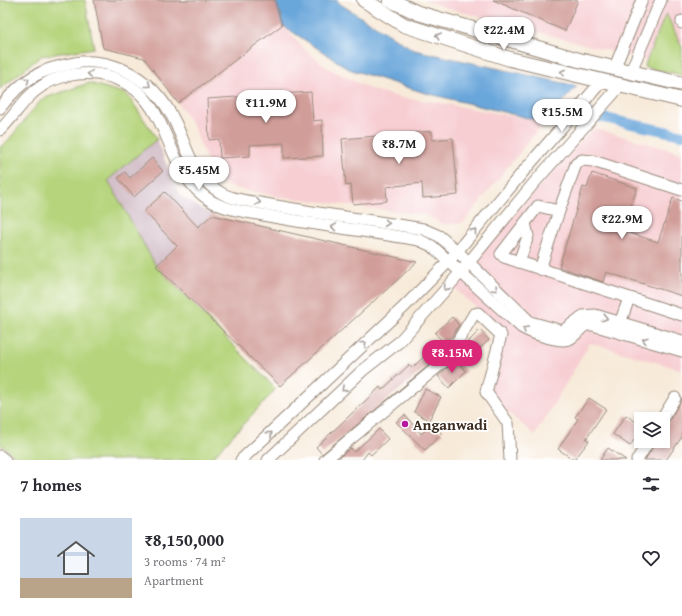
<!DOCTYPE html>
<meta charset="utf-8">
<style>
:root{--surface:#fff;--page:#f7f7f7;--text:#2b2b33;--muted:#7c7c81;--accent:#db2777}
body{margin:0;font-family:"Gentium Book Plus",serif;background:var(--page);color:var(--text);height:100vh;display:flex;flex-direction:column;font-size:15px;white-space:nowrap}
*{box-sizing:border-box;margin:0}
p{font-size:13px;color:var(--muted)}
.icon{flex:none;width:22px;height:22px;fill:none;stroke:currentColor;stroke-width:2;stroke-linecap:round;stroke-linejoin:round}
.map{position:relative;height:460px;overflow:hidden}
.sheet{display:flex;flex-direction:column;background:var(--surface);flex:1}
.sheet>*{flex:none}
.tools{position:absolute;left:634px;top:412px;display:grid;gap:8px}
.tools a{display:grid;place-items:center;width:36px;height:36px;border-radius:0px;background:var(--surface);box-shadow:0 2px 6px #0003;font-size:20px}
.price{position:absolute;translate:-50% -34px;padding:0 9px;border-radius:14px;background:#fff;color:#222;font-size:13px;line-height:26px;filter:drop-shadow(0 1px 2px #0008)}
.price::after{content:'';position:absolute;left:50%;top:24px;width:12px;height:9px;margin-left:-6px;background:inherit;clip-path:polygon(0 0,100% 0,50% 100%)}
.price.on{background:var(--accent);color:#fff}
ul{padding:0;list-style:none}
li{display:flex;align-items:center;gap:12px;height:100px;padding:0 20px}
li span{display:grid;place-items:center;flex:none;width:112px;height:80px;border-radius:0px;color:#555}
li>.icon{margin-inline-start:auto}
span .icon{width:48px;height:48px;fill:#fffc;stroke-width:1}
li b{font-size:17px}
h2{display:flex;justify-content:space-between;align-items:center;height:48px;padding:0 20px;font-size:17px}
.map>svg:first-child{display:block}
.built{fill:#f7cfd3}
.industrial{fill:#d2bdc7}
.green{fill:#b5d47c;stroke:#787f4d}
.water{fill:#69a6da;stroke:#52687c}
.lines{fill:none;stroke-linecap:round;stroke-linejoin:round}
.canal{stroke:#69a6da;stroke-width:10}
.building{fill:#d19d99}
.minor-casing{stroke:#998a7c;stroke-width:13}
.major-casing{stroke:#998a7c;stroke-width:16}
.minor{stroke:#fff;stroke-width:11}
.major{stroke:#fff;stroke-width:14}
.oneway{stroke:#a79f9a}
.poi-dot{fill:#b5179e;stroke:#fff;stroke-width:1.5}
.labels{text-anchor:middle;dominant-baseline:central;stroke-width:3.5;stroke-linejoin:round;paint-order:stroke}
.poi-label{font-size:15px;font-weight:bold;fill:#3b2a1e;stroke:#fff;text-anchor:start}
</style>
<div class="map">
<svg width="682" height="460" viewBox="0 0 682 460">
<rect width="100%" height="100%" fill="#fff"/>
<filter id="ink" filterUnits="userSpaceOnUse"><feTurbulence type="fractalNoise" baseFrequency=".025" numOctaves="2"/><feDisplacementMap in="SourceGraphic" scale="8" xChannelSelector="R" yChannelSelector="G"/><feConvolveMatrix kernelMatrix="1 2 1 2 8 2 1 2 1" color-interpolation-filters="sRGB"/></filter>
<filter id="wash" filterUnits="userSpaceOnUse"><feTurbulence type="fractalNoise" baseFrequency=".012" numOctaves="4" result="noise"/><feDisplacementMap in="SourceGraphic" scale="16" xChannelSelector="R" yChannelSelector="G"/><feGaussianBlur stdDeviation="0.9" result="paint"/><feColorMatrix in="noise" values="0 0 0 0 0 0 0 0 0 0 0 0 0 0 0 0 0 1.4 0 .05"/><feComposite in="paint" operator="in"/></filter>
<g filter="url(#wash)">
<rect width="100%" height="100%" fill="#f7ead9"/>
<g class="built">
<path d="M425 0H682V70L447 8Z"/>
<path d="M282 25 301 46 326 67 370 89 402 98 436 102 544 122 463 223 445 225 425 215 275 196 230 187 220 180 211 170 193 126 178 103Z"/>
<path d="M593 128 682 153V370L590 343 535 435 487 395 504 333 450 284Z"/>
</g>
<path class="industrial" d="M157 139 172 180 182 197 212 215 156 266 108 180Z"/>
<g class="green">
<path d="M0 0H85L94 48 41 56 0 89Z"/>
<path d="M666 13 682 47V75L644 67Z"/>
<path d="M89 83 127 94 157 139 108 180 156 266 276 389 210 460H20L0 444V147L6 143 42 99Z"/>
</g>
<path class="water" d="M275 0H337L340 4 414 50 577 86 544 122 422 92 349 69 282 25Z"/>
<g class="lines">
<path class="canal" d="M545 105 682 135"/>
</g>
<g id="blocks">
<g class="building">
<path d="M94 0H275L282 25 178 103 144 58 103 48Z"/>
<path d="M493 0H578L565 31Z"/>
<path d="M311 92 313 121 322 120 323 156 284 158V143L250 145V156L220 158 219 139 209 140 207 99Z"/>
<path d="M432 131V140L453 138 458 195 423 198 422 183 386 187 387 201 353 204 351 185 346 186 342 139Z"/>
<path d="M152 158 163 171 134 197 118 178 125 172 130 178Z"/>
<path d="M592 173 637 188 623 231 658 242 673 198 682 201V296L606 272 603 282 559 267 583 187 587 188Z"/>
<path d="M165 192 198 227 212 215 417 262 280 386 156 266 177 246 144 211Z"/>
<path d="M452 317 459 325 453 335 444 343 435 333Z"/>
<path d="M480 330 489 340 472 356 463 347Z"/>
<path d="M437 344 444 351 434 361 322 454 316 447 380 387 382 390 409 365 412 368Z"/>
<path d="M457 361 466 371 449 388 438 376 454 362 455 363Z"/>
<path d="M425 389 441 397 429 420 414 412Z"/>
<path d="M589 398 606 409 586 439 589 441 574 460 558 449 578 419 575 417Z"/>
<path d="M682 398V437L666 460H645L656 441H663V427L668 423Z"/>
<path d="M405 415 421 434 433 424 442 434 425 450 396 422Z"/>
<path d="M626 415 641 425V430L630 446 613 434Z"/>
<path d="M379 429 388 439 371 455 368 452 362 460H336L351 448 354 452Z"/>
<path d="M608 448 626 460H600Z"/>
</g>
</g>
</g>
<g filter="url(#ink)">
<use href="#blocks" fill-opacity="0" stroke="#998a7c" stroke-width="1"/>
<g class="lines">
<g class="minor-casing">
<g id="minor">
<path d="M682 21V23"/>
<path d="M615 67 642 0"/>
<path d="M631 71 661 0"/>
<path d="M0 108C22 79 40 69 75 63 90 60 108 63 122 69 147 80 165 100 176 124 187 148 193 176 218 191 231 200 249 201 265 204 317 214 370 220 423 229L439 236 458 252 530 322 563 331 583 316 595 315 682 341"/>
<path d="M0 130C15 116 24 97 42 86 57 76 78 72 97 74 176 85 157 169 211 201 227 210 246 212 263 215 315 225 367 231 419 240L432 246 521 327C530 333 560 343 569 339 576 336 580 328 586 325H593L682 351"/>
<path d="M682 190 593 161 582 160 576 164 559 211 538 206 501 254 504 257 682 315"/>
<path d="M519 262 528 236 525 223"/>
<path d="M540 269 559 211"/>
<path d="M618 329 629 298"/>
<path d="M662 419 675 398"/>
<path d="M0 456 5 460"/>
<path d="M241 460 405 306 449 261 522 173 601 82"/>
<path d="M268 460 362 371 399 342 461 272 534 183 620 86"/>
<path d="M325 460 447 359 474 314 478 313 501 335 486 392 508 423 510 460"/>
<path d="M637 460 649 441"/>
</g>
</g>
<g class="major-casing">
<g id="major">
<path d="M364 0 404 25 510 59 682 100"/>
<path d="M390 0 418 13 579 60 682 84"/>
</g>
</g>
<use href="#minor" class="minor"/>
<use href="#major" class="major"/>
</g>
<defs><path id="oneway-chevron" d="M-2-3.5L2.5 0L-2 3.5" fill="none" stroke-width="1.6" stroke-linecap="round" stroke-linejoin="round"/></defs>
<g class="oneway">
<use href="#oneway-chevron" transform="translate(438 36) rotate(-162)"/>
<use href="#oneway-chevron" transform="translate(563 72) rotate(-166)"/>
<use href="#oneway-chevron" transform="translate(90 74) rotate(-177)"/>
<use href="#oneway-chevron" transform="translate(27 80) rotate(-36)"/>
<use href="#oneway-chevron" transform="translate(148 85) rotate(38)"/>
<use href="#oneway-chevron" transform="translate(258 202) rotate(11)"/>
<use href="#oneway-chevron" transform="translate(387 223) rotate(8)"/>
<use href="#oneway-chevron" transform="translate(334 227) rotate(-171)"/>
<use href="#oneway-chevron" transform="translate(474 231) rotate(-51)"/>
<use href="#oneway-chevron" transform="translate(446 288) rotate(132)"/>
<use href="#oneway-chevron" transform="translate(495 289) rotate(45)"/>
<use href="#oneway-chevron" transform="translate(605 318) rotate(17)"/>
<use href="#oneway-chevron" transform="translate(525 329) rotate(-149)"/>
<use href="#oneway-chevron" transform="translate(645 340) rotate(-163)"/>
<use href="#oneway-chevron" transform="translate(364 344) rotate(-43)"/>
<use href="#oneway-chevron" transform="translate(344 389) rotate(137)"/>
<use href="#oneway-chevron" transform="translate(270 434) rotate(-43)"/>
</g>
</g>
<circle class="poi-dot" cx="405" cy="424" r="4"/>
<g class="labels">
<g class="poi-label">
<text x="413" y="424">Anganwadi</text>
</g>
</g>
</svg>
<div class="tools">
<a><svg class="icon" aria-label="layers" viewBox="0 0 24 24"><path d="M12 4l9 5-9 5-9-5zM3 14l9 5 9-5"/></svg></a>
</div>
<b class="price" style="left:504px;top:51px">₹22.4M</b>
<b class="price" style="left:266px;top:124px">₹11.9M</b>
<b class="price" style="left:562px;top:133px">₹15.5M</b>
<b class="price" style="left:399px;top:165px">₹8.7M</b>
<b class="price" style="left:199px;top:191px">₹5.45M</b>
<b class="price" style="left:622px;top:240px">₹22.9M</b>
<b class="price on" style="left:452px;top:374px">₹8.15M</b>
</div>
<section class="sheet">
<h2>7 homes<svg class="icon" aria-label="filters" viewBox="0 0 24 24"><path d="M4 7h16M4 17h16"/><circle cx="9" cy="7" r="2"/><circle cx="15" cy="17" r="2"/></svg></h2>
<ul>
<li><span style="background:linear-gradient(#c9d6e8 75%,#b9a48a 0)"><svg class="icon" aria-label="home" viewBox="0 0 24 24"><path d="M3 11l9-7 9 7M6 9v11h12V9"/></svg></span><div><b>₹8,150,000</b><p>3 rooms · 74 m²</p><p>Apartment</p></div><svg class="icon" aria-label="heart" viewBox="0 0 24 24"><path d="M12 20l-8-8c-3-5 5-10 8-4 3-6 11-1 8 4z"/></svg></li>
</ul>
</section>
